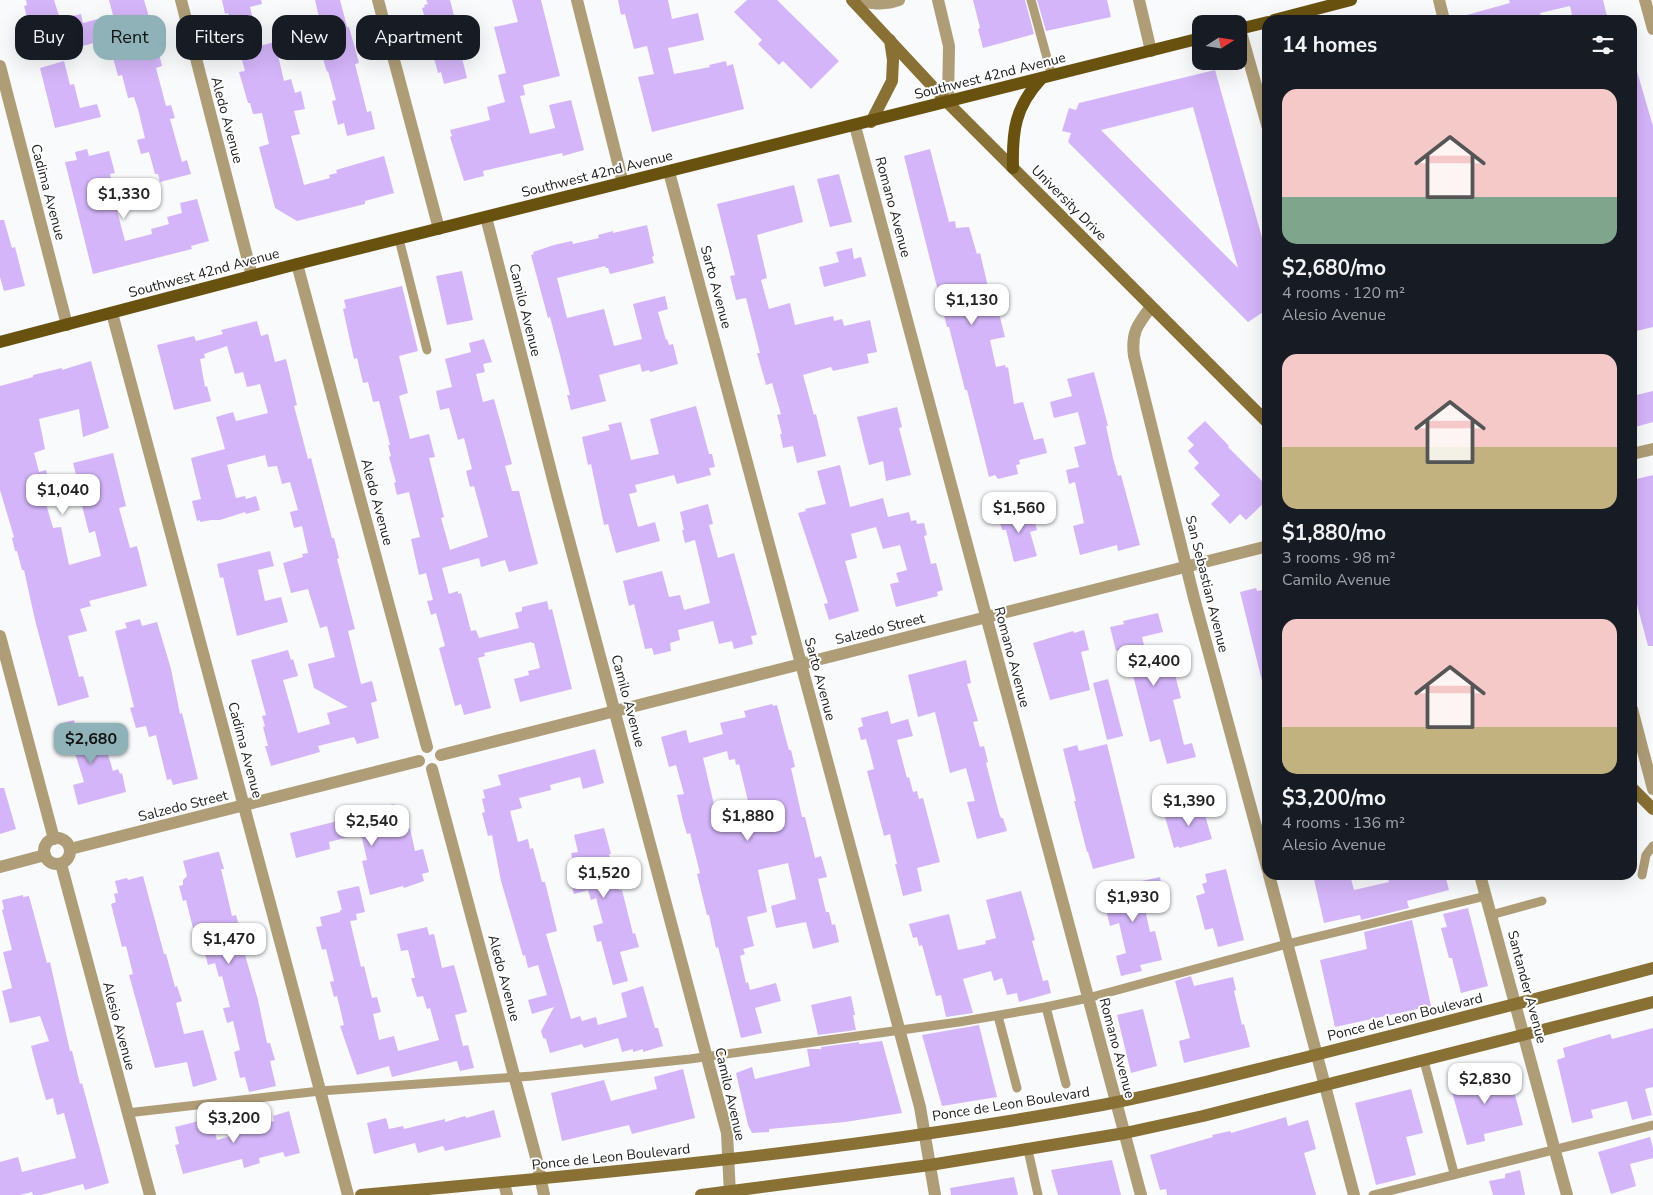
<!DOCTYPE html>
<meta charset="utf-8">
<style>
:root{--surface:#171b24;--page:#242831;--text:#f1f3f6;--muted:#9ea1a6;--accent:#8eb2b7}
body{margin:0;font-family:"Nunito Sans",sans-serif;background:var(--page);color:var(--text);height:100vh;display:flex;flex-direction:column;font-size:19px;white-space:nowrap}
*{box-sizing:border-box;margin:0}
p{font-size:16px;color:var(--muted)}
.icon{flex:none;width:28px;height:28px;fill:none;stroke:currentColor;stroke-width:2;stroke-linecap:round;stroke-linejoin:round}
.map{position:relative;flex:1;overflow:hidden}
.sheet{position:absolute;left:1262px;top:15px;width:375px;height:865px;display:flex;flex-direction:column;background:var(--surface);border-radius:15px;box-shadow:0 5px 20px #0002}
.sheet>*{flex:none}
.top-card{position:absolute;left:15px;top:15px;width:475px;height:45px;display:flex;gap:10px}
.needle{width:32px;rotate:78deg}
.tools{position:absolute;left:1192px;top:15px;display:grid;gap:10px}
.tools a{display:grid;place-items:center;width:55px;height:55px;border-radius:10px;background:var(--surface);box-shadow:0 5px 20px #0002;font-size:25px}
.price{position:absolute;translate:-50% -42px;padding:0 11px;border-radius:10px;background:#fff;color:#222;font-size:16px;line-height:32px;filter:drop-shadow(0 1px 2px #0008)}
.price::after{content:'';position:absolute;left:50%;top:30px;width:15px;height:11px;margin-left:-8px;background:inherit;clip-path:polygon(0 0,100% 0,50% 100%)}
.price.active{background:var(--accent);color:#111}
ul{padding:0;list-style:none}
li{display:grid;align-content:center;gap:10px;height:265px;padding:0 20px}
li span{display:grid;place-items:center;height:155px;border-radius:15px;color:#555}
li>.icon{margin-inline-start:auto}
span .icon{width:90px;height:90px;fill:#fffc;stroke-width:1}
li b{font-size:21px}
h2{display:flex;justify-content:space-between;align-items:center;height:60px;padding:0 20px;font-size:21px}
.tag{padding:0 18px;border-radius:15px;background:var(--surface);box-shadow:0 5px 20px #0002;font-size:18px;line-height:45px}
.tag.active{background:var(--accent);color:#111}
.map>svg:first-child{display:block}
.building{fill:#d4b5f9;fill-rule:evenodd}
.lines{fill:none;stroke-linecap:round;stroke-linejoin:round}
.lane{stroke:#ae9d77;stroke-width:9}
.street{stroke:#ae9d77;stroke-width:12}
.secondary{stroke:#897034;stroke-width:12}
.primary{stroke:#695210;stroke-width:12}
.labels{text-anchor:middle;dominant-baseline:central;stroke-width:4;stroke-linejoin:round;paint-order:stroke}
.street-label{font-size:14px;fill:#202122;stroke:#fff}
</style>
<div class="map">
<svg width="1653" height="1195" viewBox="0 0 1653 1195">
<rect width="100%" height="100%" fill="#f9fafc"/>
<g class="building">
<path d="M26 0H54L60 19 81 14 83 23 113 15 109 0H144L149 17 147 18 155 51 158 50 162 66 156 68 166 106 171 105 175 118 170 119 182 162 187 160 191 174 160 182 158 174H155L149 152 141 154 137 140 145 138 138 109 134 97 128 98 122 75 118 76 108 39 54 54 48 34 39 36 34 18 28 20 24 6 27 5Z"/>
<path d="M222 0H261L262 4 250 7 259 46 275 42 284 81 291 79 295 93 301 91 305 109 294 111 300 134 291 136 304 185 330 178 329 175 337 173 336 170 384 156 394 193 365 201V204L297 221 275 208 259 147 269 144 262 113 253 114 250 103H248L239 72 245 71 236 38H234L228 13 225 14Z"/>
<path d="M315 0H340L347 27H349L359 63 355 64 367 112 371 111 375 129 347 136 344 123 338 125 332 101 336 100 328 71 327 72 320 48 309 51 306 39 323 34Z"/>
<path d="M426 0H450L461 42 466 41 470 56 462 58 467 78 444 84 441 72 438 73 430 43H432L422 8 425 7 424 5 428 4Z"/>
<path d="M512 0H541L560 76 523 85 525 95 520 96 530 134 555 128 549 105 571 100 584 150 563 156 562 153 483 171 484 176 464 181 450 137 452 136 450 130 490 120 487 107 505 102 498 75 506 73 494 27 518 22Z"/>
<path d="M618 0H668L672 19 698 13 704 40 668 48 674 74 710 67 709 65 726 61 727 66 733 64 744 109 652 132 638 77 654 74 647 46 634 49 625 14 621 15Z"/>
<path d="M747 0H777L839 61 811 89 783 61 779 65 758 44 762 40 734 12Z"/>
<path d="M973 0H1025L1034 34 983 48 978 29 980 28Z"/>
<path d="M1037 0H1107L1111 17 1046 31Z"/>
<path d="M1509 0H1603L1608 20H1573L1570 6 1540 13 1542 20H1464L1463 16 1510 3Z"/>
<path d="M64 61 70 85 74 84 80 108 97 104 101 117 55 128 40 68Z"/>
<path d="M1636 68 1653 126V327L1632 332V69Z"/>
<path d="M1215 70 1268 259V309L1248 322 1068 142 1071 133 1062 131 1069 108 1076 110 1079 103ZM1193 107 1238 268 1101 130Z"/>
<path d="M87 149 89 156 109 151 115 173 110 174 112 183 110 184 125 241 152 234 151 229 169 224 167 217 182 213 180 203 197 199 209 241 191 246 192 249 93 274 65 162 77 160 75 152Z"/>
<path d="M930 149 949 222 955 221 956 228 969 227 977 254 980 253 989 291 993 290 1005 337 990 340 996 367 1005 365 1006 368 1008 367 1014 404 1023 402 1034 440 1043 438 1047 453 1019 460 1020 464 1016 465 1018 474 998 479 995 475 989 477 967 390H965L949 327H947L904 156Z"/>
<path d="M839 174 852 222 830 227 817 179Z"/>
<path d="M794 185 803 222 757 235 767 278 761 280 769 309 790 303 795 325 833 316 834 321 842 319 844 326 870 320 877 352 867 354 869 363 833 371 831 367 803 375 814 415 816 414 826 456 797 463 793 446 783 448 780 434H782L777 415 781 414 772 383 766 385 757 353H760L746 298 736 300 730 276 735 275 717 204Z"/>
<path d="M0 220H4L12 248 15 247 25 286 4 291 0 277Z"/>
<path d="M647 225 654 256 652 257 654 263 610 274 608 268H606L605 266 557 278 567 318 604 309 614 346 642 339 633 304 665 296 668 309 658 312 666 340 667 339 669 345 673 344 678 364 650 372 649 370 642 372 640 364 599 375 606 401 571 410 567 395H570L560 355 550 317 548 318 531 255 534 254 533 252 554 245 572 241 573 244 599 238 598 235 613 231V233Z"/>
<path d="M852 248 854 259 861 257 866 276 824 287 819 267 839 262 836 252Z"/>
<path d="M462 271 473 320 447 325 436 276Z"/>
<path d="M402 286 418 351 399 356 408 393 399 396 410 439 429 434 435 457 429 458 444 517 441 518 450 550 488 537 474 486 470 487 466 471 472 469 464 438 458 440 449 408 440 410 436 391 452 387 445 359 471 352 469 343 484 339 492 362 483 364 485 372 476 374 483 402 494 399 512 464 505 466 512 491H519L538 564 509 572 505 560 481 567 479 558 442 568 449 594 458 591V594L461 593 471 631 476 630 479 638 519 628 515 613 522 611V607L547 601 549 610 552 609 572 689 520 702 514 679 529 675 528 671 540 668 534 643H532L531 642 484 653 485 656 478 658 491 708 464 715 461 704 455 706 439 648 445 646 436 613 431 615 427 601 433 600 426 573 419 575 411 539 420 537 409 492 397 495 394 483 396 482 389 457 391 456 388 445H390L379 401 373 402 368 382 363 383 357 358 354 359 343 309 346 308 344 300Z"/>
<path d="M257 321 261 336 268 334 275 362 286 359 297 405 294 406 308 459 311 458 332 538H334L339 558 337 559 355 629 348 631 361 684 372 681 377 701 371 703 379 738 357 744 354 737 318 746 320 752 271 766 265 746H268L263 727 265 726 262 716 266 715 251 660 288 650 291 660 293 659 298 676 283 680 298 733 330 724 327 713 348 707 314 688 308 664 335 657 327 626 320 628 308 589 291 593 283 563 303 557 302 554 308 553 302 526 294 528 290 512 298 510 290 482 282 484 277 466 268 467 265 455 227 465 236 498 245 496 246 499 256 496 260 510 246 514 245 512 220 520H211L200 522V520L197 521 192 501 201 499 191 458 225 449 216 417 233 412 236 421 268 413 260 384 247 387 243 372 235 374 227 346 204 354 205 358 200 359 205 387 207 386 211 401 174 410 157 345 194 336 196 341 223 334 221 330Z"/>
<path d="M91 361 109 428 83 437 79 409 39 419 45 449 34 453 39 472 46 470 54 498 45 500 53 528 61 527 69 565 101 556 95 531 89 533 76 482H78L73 463 113 453 126 506 119 508 130 548 137 546 147 586 89 601 91 606 80 609 87 631 68 636 79 677 83 676 89 697 58 706 35 620 24 570H22L17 551H15L12 538 14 537 0 490V386L33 377V375L62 368V370Z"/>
<path d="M1094 372 1108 426H1106L1113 458 1118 476 1121 475 1140 545 1118 551 1117 545 1080 555 1073 526 1084 523 1075 482 1069 484 1066 470 1079 467 1074 447 1086 444 1078 412 1054 418 1050 402 1072 396 1067 379Z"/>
<path d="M1653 391V422L1632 428V396Z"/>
<path d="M696 406 709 454H712L715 467 709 468 711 475 677 484 674 475 635 485 637 492 629 494 638 527 655 522 660 541 616 553 608 524 604 525 591 464 588 465 582 437 610 430 608 425 621 422 631 460 659 454 650 419Z"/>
<path d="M897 407 902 427 899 428 911 475 886 481 883 461 869 465 857 417Z"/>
<path d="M1205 421 1229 446 1228 447 1268 487V499L1246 520 1240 514 1230 524 1211 504 1220 495 1194 468 1199 463 1188 451 1194 445 1187 438Z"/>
<path d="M840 465 850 507 883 498 888 517 909 512 911 521 916 520 917 524 924 523 927 535 924 536 931 564 936 563 943 590 937 592 938 596 896 607 890 584 899 582 896 573 907 570 900 545 883 549 876 527 851 534 857 558 845 561 859 611 829 620 824 604 828 603 798 513 806 511 805 509 826 504 817 471Z"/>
<path d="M1653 475V646H1648L1632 586V480Z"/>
<path d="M708 504 713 524 709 525 718 558 734 553 757 635 751 636 753 644 734 649 732 641 719 644 713 621 678 630 680 640 670 643 671 651 654 655 652 648 645 649 634 604 629 606 623 581 662 571 669 597 680 595 684 610 710 603 695 540 685 543 682 530H684L680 512Z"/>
<path d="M1020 509 1023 518 1033 515 1037 530 1030 532 1037 556 1014 562 1006 530H1002L998 515Z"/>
<path d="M270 551 274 566 258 570 265 601 281 597 288 622 237 636 223 577 220 578 217 564Z"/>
<path d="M1256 588 1257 591 1263 590 1264 593 1268 592V685H1263L1240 592Z"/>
<path d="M1158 613 1163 632 1142 637 1149 665 1171 659 1181 698 1173 700 1184 745 1192 743 1196 757 1167 764 1160 739 1150 742 1126 648 1116 651 1110 627 1124 624 1123 621Z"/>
<path d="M140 619 142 626 157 622 171 669 180 714 182 713 198 779 173 785 171 779 167 780 156 735 149 737 146 726 136 728 130 708 134 707 115 631 127 628 125 623Z"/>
<path d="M1084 630 1089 650 1081 652 1090 690 1050 700 1033 643 1073 631 1074 633Z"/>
<path d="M966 660 971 683 967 684 978 721 973 722 980 747 984 746 988 762 986 763 999 813 1001 818H1003L1007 831 977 839 967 802 975 801 966 768 950 773 935 712 918 717 908 675Z"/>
<path d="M1108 679 1123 736 1107 740 1093 683Z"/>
<path d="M772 704 773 706 777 705 787 743 789 750H791L795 767 791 768 802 817H805L815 858 821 856 827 877 818 879 826 912H829L832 925 835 924 839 942 813 949 806 922 776 928 771 906 796 899 788 863 758 870 767 912 747 917 754 946 743 949 745 954 740 956 746 983 748 982 750 990 776 983 781 1001 755 1008 762 1033 741 1038 718 947 716 948 709 915H707L697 874 700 873 690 833 687 834 683 821 677 795 684 794 676 765 669 767 661 737 686 730 689 743 723 734 720 723 746 717 744 711ZM727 751 729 760 735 759 736 765 739 764 749 805 716 813 703 758Z"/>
<path d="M888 711 891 724 908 719 913 736 897 740 907 778 909 777 913 792 917 791 919 799 923 798 940 862 917 868 922 891 903 896 895 864H897L890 834 884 836 867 771 874 769 870 753 866 739 861 740 858 728 863 726 861 718Z"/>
<path d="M74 720 76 730 89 727 90 729 95 728 101 749 106 748 113 771 118 769 120 774 122 773 126 792 78 805 73 785 84 782 75 753 67 755 59 724Z"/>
<path d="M1107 744 1135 858 1093 869 1088 852H1087L1074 801H1076L1063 749 1077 745 1079 751Z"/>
<path d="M595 749 604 783 583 789 580 777 550 785 551 790 519 798 522 808 510 811 518 842 528 839 530 849 533 848 542 882H545L557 931 546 934 571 1019 580 1016 582 1021 596 1017 598 1025 627 1017 621 993 643 986 655 1028H658L663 1046 643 1052V1049L633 1052V1049L622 1052 618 1038 584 1048 582 1044 550 1053 546 1039 543 1038 541 1031 554 1007 532 1014 528 1000 547 995 538 965 528 968 525 955 523 956 501 881 492 835 488 836 482 813 485 812 482 799 485 798 483 790 501 785 498 775Z"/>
<path d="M0 788H4L16 829 0 834Z"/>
<path d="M394 804 397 815 402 814 406 829 410 828 415 851 423 849 429 872 422 874 424 881 404 888 403 886 370 895 362 861 367 860 361 834 329 842 330 849 296 858 290 833 357 816 356 813Z"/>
<path d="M1202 805 1212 839 1179 848V846L1174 848 1165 817Z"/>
<path d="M604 828 611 854H609L619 890H622L633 934 635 933 639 947 620 952 628 981 613 985 601 941 597 942 593 926 603 923 596 898 591 900 588 890 574 894 570 880 577 878 571 853 578 852 574 835Z"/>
<path d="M217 852H219L224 869H221L232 916 236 915 245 947 243 948 258 1000 267 1043H270L275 1060 270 1061 276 1086 249 1092 245 1077 240 1078 234 1052 240 1050 233 1021 227 1023 223 1008 230 1007 222 976 219 977 215 963 208 965 200 935 195 936 186 900 183 901 179 886 183 885V880L187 876 183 861Z"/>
<path d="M1226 869 1244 940 1218 947 1213 928 1205 930 1196 896 1205 893 1202 884 1207 882 1205 874Z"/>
<path d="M1313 875H1350L1354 890 1389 882 1388 879 1403 875H1445L1449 890 1407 901 1409 908 1361 920 1360 915 1324 923Z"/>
<path d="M143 876 164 954H166L175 987 177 986 182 1001 176 1003 184 1034 203 1030 217 1080 193 1087 187 1062 155 1068 129 975 133 974 126 946 122 947 111 904 116 902 114 894 118 893 115 881 127 878 128 880Z"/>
<path d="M1160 877 1163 892 1142 896 1150 932 1155 931 1162 960 1140 965 1142 971 1121 976 1116 956 1126 953 1119 923 1110 926 1101 890Z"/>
<path d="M359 886 365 912 356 914 357 920 350 921 361 967 364 966 372 998 377 997 381 1012 373 1014 379 1040 394 1036 398 1051 439 1040 430 1008 427 1009 423 996 417 997 411 978H415L408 950 401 951 397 934 427 927 429 935 434 934 442 968 454 965 467 1012 455 1015 463 1046 468 1045 474 1068 460 1071 457 1061 392 1077 389 1066 357 1075 340 1026 344 1025 337 996 334 997 330 982 334 981 326 949 322 950 316 927 322 926 320 917 340 912V910H342L337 891Z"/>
<path d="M1021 891 1035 940 1032 941 1043 981 1048 980 1051 993 1019 1002 1017 993 1007 995 1002 978 994 981 991 971 963 979 973 1013 946 1017 941 995 936 996 922 945 919 946 917 937 913 938 909 924 949 914 958 950 986 944 985 941 996 938 986 900Z"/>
<path d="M23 895V897L29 896 47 963 50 962 70 1051H72L80 1084 82 1083 109 1183 85 1190 83 1184 41 1195H33L32 1192 20 1195H0V1162L18 1157 22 1172 76 1158 64 1113 57 1115 53 1098 46 1100 39 1076 31 1046 49 1041 40 1016 10 1023 2 991 12 988 3 952 12 950 2 910 4 909 2 900Z"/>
<path d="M1468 908 1488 986 1461 993 1452 958H1449L1441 928 1447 927 1443 914Z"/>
<path d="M1412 920 1431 1006 1335 1027 1320 960 1367 949 1364 932Z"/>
<path d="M1191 976 1194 986 1233 977 1236 990 1234 991 1242 1025 1244 1024 1250 1047 1184 1063 1179 1041 1190 1038 1175 981Z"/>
<path d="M851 996 855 1015H853L856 1030 818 1035 811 1005Z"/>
<path d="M1143 1009 1157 1066 1131 1073 1117 1015Z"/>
<path d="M979 1025 997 1097 942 1106 922 1035Z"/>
<path d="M1653 1028V1087L1645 1089 1652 1115 1632 1120 1627 1101 1591 1110 1593 1118 1572 1123 1557 1060 1565 1057 1563 1048 1610 1034 1612 1039Z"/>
<path d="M882 1041 902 1113 845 1122 769 1129V1132L752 1133 748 1125 736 1073 752 1067 755 1079 810 1066 807 1049H821V1047L859 1042V1044Z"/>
<path d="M683 1069 695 1118 632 1134 629 1125 562 1141 551 1093 604 1080 611 1101 657 1089 654 1077Z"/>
<path d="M1491 1071 1494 1080 1510 1076 1523 1125 1484 1134 1485 1141 1467 1145 1448 1078 1468 1073 1470 1076Z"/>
<path d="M1411 1089 1423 1133 1406 1137 1416 1175 1376 1185 1355 1103Z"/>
<path d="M494 1110 501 1137 445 1151 443 1146 418 1153 415 1143 374 1154 367 1123 386 1118 389 1129 403 1126 404 1129 445 1119V1122L465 1116 466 1118Z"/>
<path d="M289 1111 300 1153 285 1157 283 1152 259 1158 260 1163 244 1168 242 1159 183 1174 175 1145 179 1144 175 1127 211 1118 217 1140 252 1130 250 1127 274 1121 273 1116Z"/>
<path d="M1286 1117 1288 1126 1308 1120 1316 1149 1304 1153 1316 1195H1167L1166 1189 1160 1190 1150 1155 1213 1137 1212 1135 1230 1131 1231 1133Z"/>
<path d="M1650 1137 1653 1148V1158L1630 1164 1636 1186 1611 1194 1598 1152Z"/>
<path d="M1112 1160 1121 1195H1058L1051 1170Z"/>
<path d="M1520 1170 1525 1195H1493L1489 1181 1505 1178V1174Z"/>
<path d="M1014 1177 1018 1195H951L950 1188Z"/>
</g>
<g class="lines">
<g class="lane">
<path d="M1031 0 1052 76"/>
<path d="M399 239 427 350"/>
<path d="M1642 875 1646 855 1653 846"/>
<path d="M1491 915 1542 901"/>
<path d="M1046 1007 1066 1084"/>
<path d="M998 1016 1017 1088"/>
<path d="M1424 1061 1454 1173"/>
<path d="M127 1113 320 1091 532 1076 690 1059 959 1022 1046 1007 1088 998 1287 944 1486 896"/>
<path d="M1028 1150 1038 1195"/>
<path d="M1373 1195 1653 1125"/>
</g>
<g class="street">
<path d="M181 0 252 276"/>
<path d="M378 0 439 229"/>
<path d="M577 0 623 183"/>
<path d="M853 0C869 3 883 6 899 0"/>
<path d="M938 0 949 46 948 103"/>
<path d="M1139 0 1151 51"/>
<path d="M1439 0 1444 20"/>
<path d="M1645 0 1653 29"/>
<path d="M1240 29 1268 128"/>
<path d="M0 66 67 325"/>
<path d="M855 126 1141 1195"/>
<path d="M669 172 920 1107 935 1195"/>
<path d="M486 217 558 499 727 1133 730 1195"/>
<path d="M297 264 427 747"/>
<path d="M1151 307C1137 325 1131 333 1134 356L1194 598 1268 871"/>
<path d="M112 313 348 1195"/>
<path d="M1632 454 1653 449"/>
<path d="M0 636 54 839"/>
<path d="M1632 709 1653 789"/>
<path d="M441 755 1268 546"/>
<path d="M432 769 537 1161 544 1195"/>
<circle cx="57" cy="851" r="13"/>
<path d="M70 849 419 761"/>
<path d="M61 864 150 1195"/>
<path d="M0 867 45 855"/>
<path d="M1269 875 1354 1195"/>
<path d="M1480 875 1567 1195"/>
<path d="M504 1183 507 1195"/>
</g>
<g class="secondary">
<path d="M852 0 948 103 1268 423"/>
<path d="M871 122 892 81 893 60 890 40"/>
<path d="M1632 788 1653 809"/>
<path d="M361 1195C609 1173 857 1150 1102 1105 1166 1093 1230 1076 1295 1060 1414 1030 1534 1000 1653 968"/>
<path d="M701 1195 930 1165 1125 1133 1203 1116 1653 1002"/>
</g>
<g class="primary">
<path d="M1274 20 1351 0"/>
<path d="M1239 29 1268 22"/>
<path d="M1013 168C1012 131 1015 107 1041 79"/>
<path d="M0 342 297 264 1201 38"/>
</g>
</g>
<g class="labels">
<g class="street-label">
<text transform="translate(990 76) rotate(-14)">Southwest 42nd Avenue</text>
<text transform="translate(227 120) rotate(75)">Aledo Avenue</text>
<text transform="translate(597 174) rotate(-14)">Southwest 42nd Avenue</text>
<text transform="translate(48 192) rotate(75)">Cadima Avenue</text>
<text transform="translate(1069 203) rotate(45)">University Drive</text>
<text transform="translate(893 207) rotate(75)">Romano Avenue</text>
<text transform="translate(204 273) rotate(-15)">Southwest 42nd Avenue</text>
<text transform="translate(716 287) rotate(75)">Sarto Avenue</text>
<text transform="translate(525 310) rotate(76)">Camilo Avenue</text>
<text transform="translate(377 502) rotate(75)">Aledo Avenue</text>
<text transform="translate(1207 584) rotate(76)">San Sebastian Avenue</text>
<text transform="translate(880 629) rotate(-14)">Salzedo Street</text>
<text transform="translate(1012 657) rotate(75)">Romano Avenue</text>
<text transform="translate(820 679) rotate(75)">Sarto Avenue</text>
<text transform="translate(628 701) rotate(75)">Camilo Avenue</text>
<text transform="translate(245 750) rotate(75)">Cadima Avenue</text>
<text transform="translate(183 806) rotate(-14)">Salzedo Street</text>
<text transform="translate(504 978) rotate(75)">Aledo Avenue</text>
<text transform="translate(1527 987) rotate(75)">Santander Avenue</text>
<text transform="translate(1405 1017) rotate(-14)">Ponce de Leon Boulevard</text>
<text transform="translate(119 1026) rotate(75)">Alesio Avenue</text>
<text transform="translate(1117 1048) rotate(75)">Romano Avenue</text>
<text transform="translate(730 1094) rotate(77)">Camilo Avenue</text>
<text transform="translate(1011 1104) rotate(-9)">Ponce de Leon Boulevard</text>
<text transform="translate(611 1157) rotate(-6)">Ponce de Leon Boulevard</text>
</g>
</g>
</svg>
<div class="tools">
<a><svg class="needle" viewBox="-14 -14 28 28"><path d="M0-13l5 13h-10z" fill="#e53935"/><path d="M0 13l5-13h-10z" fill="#9ea1a6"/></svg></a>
</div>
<b class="price" style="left:124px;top:220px">$1,330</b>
<b class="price" style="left:972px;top:326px">$1,130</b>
<b class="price" style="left:63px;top:516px">$1,040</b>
<b class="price" style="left:1019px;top:534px">$1,560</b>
<b class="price" style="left:1154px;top:687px">$2,400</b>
<b class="price active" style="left:91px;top:765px">$2,680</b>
<b class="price" style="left:1189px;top:827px">$1,390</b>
<b class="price" style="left:748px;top:842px">$1,880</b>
<b class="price" style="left:372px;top:847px">$2,540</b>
<b class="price" style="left:604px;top:899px">$1,520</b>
<b class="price" style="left:1133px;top:923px">$1,930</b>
<b class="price" style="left:229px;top:965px">$1,470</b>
<b class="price" style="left:1485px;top:1105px">$2,830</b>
<b class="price" style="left:234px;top:1144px">$3,200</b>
<div class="top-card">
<a class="tag">Buy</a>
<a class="tag active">Rent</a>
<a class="tag">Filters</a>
<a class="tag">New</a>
<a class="tag">Apartment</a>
</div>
<section class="sheet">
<h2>14 homes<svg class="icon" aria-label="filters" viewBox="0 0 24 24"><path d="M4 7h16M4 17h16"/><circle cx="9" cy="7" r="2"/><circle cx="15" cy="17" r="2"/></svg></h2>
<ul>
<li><span style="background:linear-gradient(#f6c9c9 70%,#7fa58c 0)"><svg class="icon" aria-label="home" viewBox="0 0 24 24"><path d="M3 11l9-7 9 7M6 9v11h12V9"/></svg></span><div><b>$2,680/mo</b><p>4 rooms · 120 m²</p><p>Alesio Avenue</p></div></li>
<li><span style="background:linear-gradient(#f6c9c9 60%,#c2b280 0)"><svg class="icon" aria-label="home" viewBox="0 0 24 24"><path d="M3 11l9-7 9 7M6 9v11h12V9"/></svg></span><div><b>$1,880/mo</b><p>3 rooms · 98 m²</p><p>Camilo Avenue</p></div></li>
<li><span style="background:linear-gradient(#f6c9c9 70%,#c2b280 0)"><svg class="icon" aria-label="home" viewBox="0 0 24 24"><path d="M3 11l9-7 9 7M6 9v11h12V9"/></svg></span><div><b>$3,200/mo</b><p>4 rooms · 136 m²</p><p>Alesio Avenue</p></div></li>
</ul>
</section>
</div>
